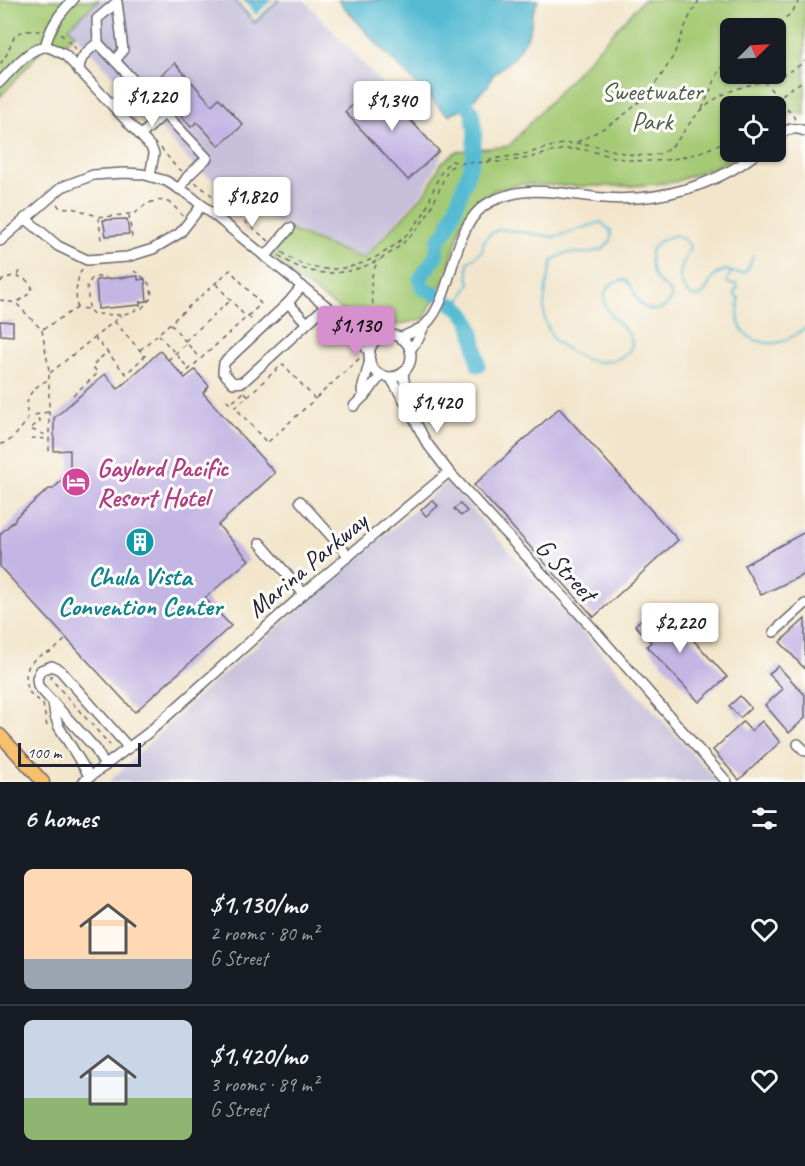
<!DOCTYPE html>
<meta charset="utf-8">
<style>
:root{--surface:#171b24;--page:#20242c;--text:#f1f3f6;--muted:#9ea1a6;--line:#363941;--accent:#d690ce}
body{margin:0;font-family:Caveat,sans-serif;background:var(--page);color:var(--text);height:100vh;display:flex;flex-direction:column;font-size:22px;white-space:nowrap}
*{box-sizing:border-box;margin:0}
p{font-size:20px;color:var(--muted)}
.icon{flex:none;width:33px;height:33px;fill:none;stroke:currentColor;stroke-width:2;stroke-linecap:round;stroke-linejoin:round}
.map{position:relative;height:782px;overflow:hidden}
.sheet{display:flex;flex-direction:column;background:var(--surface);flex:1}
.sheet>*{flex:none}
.needle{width:39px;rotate:66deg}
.buttons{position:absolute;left:720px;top:18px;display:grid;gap:12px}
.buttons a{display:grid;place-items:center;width:66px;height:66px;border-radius:9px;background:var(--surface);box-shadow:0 2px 4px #0004;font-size:30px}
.scale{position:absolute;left:18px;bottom:15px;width:123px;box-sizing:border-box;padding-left:6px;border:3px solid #22223b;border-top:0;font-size:16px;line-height:21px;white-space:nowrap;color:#22223b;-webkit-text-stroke:4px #fdfcf7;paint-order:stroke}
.price{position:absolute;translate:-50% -51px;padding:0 14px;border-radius:6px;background:#fff;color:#222;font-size:20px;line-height:39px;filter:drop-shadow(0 2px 3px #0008)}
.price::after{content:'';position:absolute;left:50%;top:36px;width:18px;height:14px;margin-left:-9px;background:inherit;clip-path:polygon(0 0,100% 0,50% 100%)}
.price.selected{background:var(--accent);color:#111}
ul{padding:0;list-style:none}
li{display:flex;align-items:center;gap:18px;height:150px;padding:0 24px}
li+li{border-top:2px solid var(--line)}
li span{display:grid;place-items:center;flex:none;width:168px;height:120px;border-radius:9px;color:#555}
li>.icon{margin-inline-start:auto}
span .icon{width:72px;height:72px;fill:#fffc;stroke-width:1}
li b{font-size:26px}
h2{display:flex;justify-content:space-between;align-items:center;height:72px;padding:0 24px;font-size:26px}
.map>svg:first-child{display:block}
.industrial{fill:#c6c0da}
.green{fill:#a5ca74;stroke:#647658;stroke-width:1.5;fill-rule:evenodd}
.water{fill:#55bbd3;stroke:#3c6e87;stroke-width:1.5}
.pier{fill:#f2e5cb}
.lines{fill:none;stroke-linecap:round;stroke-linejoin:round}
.stream{stroke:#55bbd3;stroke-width:2}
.river{stroke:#55bbd3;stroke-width:15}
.building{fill:#c3b5e4}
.minor-casing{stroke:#6b666d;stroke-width:12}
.major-casing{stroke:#6b666d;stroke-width:15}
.path{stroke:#6b666d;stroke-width:1.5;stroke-dasharray:4.5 4.5;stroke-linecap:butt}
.minor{stroke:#fff;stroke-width:9}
.major{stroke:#f7c06c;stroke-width:12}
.labels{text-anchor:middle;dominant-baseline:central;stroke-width:6;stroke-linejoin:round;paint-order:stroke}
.park-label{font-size:26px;fill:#505d4f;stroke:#fdfcf7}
.hotel-label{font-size:26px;font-weight:bold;fill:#b23c85;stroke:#fdfcf7;text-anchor:start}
.street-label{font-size:26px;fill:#22223b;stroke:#fdfcf7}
.culture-label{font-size:26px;font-weight:bold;fill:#0d838f;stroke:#fdfcf7}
</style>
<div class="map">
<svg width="805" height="782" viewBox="0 0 805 782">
<rect width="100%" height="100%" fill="#fdfcf7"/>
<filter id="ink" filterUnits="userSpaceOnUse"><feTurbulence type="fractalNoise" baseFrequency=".0167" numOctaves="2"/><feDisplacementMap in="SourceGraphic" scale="12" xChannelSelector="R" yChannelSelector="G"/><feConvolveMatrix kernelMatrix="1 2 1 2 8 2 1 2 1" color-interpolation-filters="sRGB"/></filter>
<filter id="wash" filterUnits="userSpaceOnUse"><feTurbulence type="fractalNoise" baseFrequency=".008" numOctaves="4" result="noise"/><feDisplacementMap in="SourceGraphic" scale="24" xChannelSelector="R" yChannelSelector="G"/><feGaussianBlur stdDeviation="1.35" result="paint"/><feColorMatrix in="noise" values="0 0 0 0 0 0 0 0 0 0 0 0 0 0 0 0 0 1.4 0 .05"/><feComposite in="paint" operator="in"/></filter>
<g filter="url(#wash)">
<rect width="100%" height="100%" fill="#f2e5cb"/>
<g class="industrial">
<path d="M99 0H234L255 22 279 0H304L444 151 423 192 362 258 274 221 195 167 69 27Z"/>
<path d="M447 482 718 782H109L199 695Z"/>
</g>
<g class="green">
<path d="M0 0H99L69 27 75 34 56 52 47 44 0 97Z"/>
<path d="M643 0H805V115L795 112 776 127V106H730V152H742L730 160 675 182 633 186H574L521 184 494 190 463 219 448 270 424 319 396 325 383 323 340 309 298 280 271 257 290 230 363 259 426 192 442 162 457 151 509 146ZM730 28H776V74H730Z"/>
</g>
<g class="water">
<path d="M234 0H279L255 23Z"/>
<path d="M338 0H538L532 15 531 25 527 38 512 59 493 75 488 85 473 100 464 107 449 115 441 109 377 44Z"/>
</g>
<path class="pier" d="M235 0H243L256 15 272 0H277L255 21Z"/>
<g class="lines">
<g class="stream">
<path d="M731 271 730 275 727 280 728 284H737L738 287 735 291V296L739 298C739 306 737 315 739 323 744 340 768 347 784 341 791 338 798 333 805 328"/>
<path d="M457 306 470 283 468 275V262L482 251 484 241 490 234 500 229 555 237 601 222 611 231V241L603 249 589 253H565L553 260C548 277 540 306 546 323 548 328 551 336 554 340 557 343 562 346 565 348 580 359 599 366 617 359 622 357 629 354 631 348 639 328 592 315 607 289 611 282 618 281 626 280 634 288 634 296 639 302 649 314 664 312 672 299L670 291C664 287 656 281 653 274 652 271 652 267 651 264 647 245 659 240 676 235L686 241 690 247C687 255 681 265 680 274 679 284 692 305 703 294 704 294 708 286 708 286 712 277 716 273 725 270L736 273H744L749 267 753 256"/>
</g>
<g class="river">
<path d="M435 294 422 288 420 279 436 256 438 241 447 230 469 171 473 155 475 131 472 111 467 105"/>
<path d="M452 304C474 314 475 344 478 365"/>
</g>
</g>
<g id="blocks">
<g class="building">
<path d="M175 63 212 105 219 98 243 125 219 146 197 122 191 127 152 83Z"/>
<path d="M376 83 439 151 408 180 345 112Z"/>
<path d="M127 219 129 234 106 236 103 220Z"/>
<path d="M138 276V280L145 279 147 301 140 302V305L98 309 96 280Z"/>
<path d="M0 321 13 322V336L1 335Z"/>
<path d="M160 351 185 378 195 370 209 386 203 393 275 473 218 525 249 560 205 598 231 626 135 712 0 567V534L15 520 16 517 49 489H53L70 472V450L54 451V418L105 374 118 389Z"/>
<path d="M559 408 678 540 594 617 474 485Z"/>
<path d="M432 500 438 506 426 516 421 510Z"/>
<path d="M460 504 467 511 461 516 454 509Z"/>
<path d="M805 532V574L761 595 744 565Z"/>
<path d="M658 604 673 621 675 620 727 677 699 702 647 646 651 642 635 625Z"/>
<path d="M805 619V669L780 642Z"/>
<path d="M778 666 805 695V718L789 733 765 705 783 689 769 674Z"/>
<path d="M740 696 751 708 740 718 729 706Z"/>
<path d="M762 721 780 742 739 780 713 750 743 722 751 731Z"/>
</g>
</g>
</g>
<g filter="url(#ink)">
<use href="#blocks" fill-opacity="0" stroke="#6b666d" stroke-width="1.5"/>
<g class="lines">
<g class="minor-casing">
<g id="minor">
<path d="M45 47C50 27 59 14 73 0"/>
<path d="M115 61 123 50 117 2 97 19 98 43 207 158 188 176 179 189"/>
<path d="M79 71C79 57 87 51 98 43"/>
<path d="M0 82C11 71 31 45 47 47 53 48 59 52 65 55L151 147 154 154 150 176"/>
<path d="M141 135 165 113"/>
<path d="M776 137C785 130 793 126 805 131"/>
<path d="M25 218 58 246 87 260 127 257 153 249 180 233 202 205"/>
<path d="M0 241 62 187 93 175 124 173 142 174 166 181 188 194 335 313C351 320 365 330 381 337"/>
<path d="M265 257 290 228"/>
<path d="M302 286 288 303 224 363 223 372 233 383 243 382 326 306"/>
<path d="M288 303 307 323"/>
<path d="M335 313C345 330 359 337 370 353"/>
<circle cx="390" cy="356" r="21"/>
<path d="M400 338C408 334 417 331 424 326 433 318 439 306 443 295 455 264 460 216 492 201 530 183 565 195 604 198 658 202 716 186 758 152"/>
<path d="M410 350 419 338 424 326"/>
<path d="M370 360 362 390 364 396C373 390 373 380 383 376"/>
<path d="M390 377 408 407 403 373"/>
<path d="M354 406 364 396"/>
<path d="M408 407 426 442 449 472 597 633 727 782"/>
<path d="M300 501 349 556"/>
<path d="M260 543 304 594"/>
<path d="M774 632 805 604"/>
<path d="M53 702 55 716 59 727 90 777"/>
<path d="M798 744 805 751"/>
<path d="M105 766 95 748 38 686 37 678 41 670 52 666 60 670 129 748"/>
<path d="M83 782 148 733 309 589 449 472"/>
</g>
</g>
<g class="major-casing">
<path id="major" d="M0 735 43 782"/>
</g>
<g class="path">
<path d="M771 28 792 13 799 0"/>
<path d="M60 35H62L76 49"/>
<path d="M727 39 730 42"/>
<path d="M0 64C17 45 4 28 40 31"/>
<path d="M758 74 794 117 795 121"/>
<path d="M768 106 791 88 805 80"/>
<path d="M702 109 719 71 730 59"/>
<path d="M577 142C621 121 647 102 672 58 678 46 682 33 688 20 691 13 695 7 699 0"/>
<path d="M161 148 175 166 182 171"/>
<path d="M488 161C498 157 508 157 519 155 546 150 561 139 591 145 611 149 632 158 654 155 673 153 682 132 693 119 698 113 704 108 710 103 739 80 775 86 805 61"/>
<path d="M195 182 269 241"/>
<path d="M57 204 60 208C74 206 85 213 98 216 109 218 124 214 136 213 143 205 156 197 168 202 173 204 179 212 183 216"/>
<path d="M129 215 132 238"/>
<path d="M99 217 101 241"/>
<path d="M282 252C329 290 395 259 424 213 432 199 437 169 452 161L459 163C480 162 502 163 523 159 540 156 556 149 573 149 591 149 606 156 623 159 661 165 698 157 730 138"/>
<path d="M279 255C324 292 388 267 420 225 434 208 439 187 449 168L458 164"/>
<path d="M82 269C75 284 76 292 77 308L89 309 93 314 122 315 142 308 152 297C151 282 147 280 134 271"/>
<path d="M18 275 22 268"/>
<path d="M0 282C12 273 24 274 32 287L30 293 16 303"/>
<path d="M216 284 245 316"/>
<path d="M0 300 16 303 42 330 49 370V452"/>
<path d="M89 308 87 285 93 277H106"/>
<path d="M248 316 254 322"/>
<path d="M371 322C378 298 363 284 379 260"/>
<path d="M171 324 200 359"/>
<path d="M43 329 77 308"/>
<path d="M159 335 189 369"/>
<path d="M94 337 126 374 145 356 114 321"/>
<path d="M185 341 231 300"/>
<path d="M140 350 230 270 261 304 183 375"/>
<path d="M168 360 186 344"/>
<path d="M50 373 121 316"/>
<path d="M245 392 248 396 235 407 267 443 315 399 283 364 267 378 265 376"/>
<path d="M73 395 98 373 92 366 107 352"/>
<path d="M248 396 266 379"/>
<path d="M316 398 361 357"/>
<path d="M227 400 230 404 244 392"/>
<path d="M48 412 35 415 40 421 30 429 48 436"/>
<path d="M31 438 47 439"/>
<path d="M0 444C12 443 19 430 27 421 28 416 26 411 27 406 27 393 37 385 48 380"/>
<path d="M51 675V679L110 745"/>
<path d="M39 701 30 693 27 685 26 674 29 665 37 657 53 651 66 639"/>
<path d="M43 704 47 727"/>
</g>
<use href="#minor" class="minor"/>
<use href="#major" class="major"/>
</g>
</g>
<defs>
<g id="hotel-disc" transform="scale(1.5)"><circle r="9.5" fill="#d1479c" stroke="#fdfcf7"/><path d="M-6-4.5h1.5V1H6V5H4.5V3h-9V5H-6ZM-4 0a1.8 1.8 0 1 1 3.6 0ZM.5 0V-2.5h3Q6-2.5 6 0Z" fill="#fff"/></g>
<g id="building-disc" transform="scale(1.5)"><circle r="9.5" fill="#0f9aa8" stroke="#fdfcf7"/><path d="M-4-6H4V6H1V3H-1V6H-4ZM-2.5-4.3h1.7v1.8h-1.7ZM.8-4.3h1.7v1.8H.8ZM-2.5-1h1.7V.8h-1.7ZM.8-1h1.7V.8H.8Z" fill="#fff"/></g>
</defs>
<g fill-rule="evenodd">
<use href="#hotel-disc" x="76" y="482"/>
<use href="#building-disc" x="140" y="542"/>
</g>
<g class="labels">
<g class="park-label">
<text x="652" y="91">Sweetwater<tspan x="652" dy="30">Park</tspan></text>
</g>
<g class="hotel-label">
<text x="97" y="467">Gaylord Pacific<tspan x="97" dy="30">Resort Hotel</tspan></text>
</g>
<g class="street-label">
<text transform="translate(307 565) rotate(-40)">Marina Parkway</text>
<text transform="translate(566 570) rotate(47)">G Street</text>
</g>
<g class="culture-label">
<text x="140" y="576">Chula Vista<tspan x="140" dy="30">Convention Center</tspan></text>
</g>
</g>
</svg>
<div class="buttons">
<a><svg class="needle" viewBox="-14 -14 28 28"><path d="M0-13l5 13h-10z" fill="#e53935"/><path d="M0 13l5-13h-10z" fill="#9ea1a6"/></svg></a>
<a><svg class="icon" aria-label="locate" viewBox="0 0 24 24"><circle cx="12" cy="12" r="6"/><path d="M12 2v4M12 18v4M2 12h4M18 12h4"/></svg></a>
</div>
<div class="scale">100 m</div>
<b class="price" style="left:152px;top:128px">$1,220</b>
<b class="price" style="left:392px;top:132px">$1,340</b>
<b class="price" style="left:252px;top:228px">$1,820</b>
<b class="price selected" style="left:356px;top:357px">$1,130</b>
<b class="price" style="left:437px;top:434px">$1,420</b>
<b class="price" style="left:680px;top:654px">$2,220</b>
</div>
<section class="sheet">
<h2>6 homes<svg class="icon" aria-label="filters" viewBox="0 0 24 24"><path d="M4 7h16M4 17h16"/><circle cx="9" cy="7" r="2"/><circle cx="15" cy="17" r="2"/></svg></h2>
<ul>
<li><span style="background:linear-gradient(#ffd9b3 75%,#9aa5b1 0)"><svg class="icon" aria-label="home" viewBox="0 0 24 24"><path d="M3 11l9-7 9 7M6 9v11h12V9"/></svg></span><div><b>$1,130/mo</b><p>2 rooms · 80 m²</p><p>G Street</p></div><svg class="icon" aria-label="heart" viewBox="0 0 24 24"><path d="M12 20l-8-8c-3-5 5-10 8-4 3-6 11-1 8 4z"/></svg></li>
<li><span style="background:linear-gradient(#c9d6e8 65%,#8fb573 0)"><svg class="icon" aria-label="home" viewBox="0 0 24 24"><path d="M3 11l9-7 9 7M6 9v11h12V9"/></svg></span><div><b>$1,420/mo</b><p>3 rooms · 89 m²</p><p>G Street</p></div><svg class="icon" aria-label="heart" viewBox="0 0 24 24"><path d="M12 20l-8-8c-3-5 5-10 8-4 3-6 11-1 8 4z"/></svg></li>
</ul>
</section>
